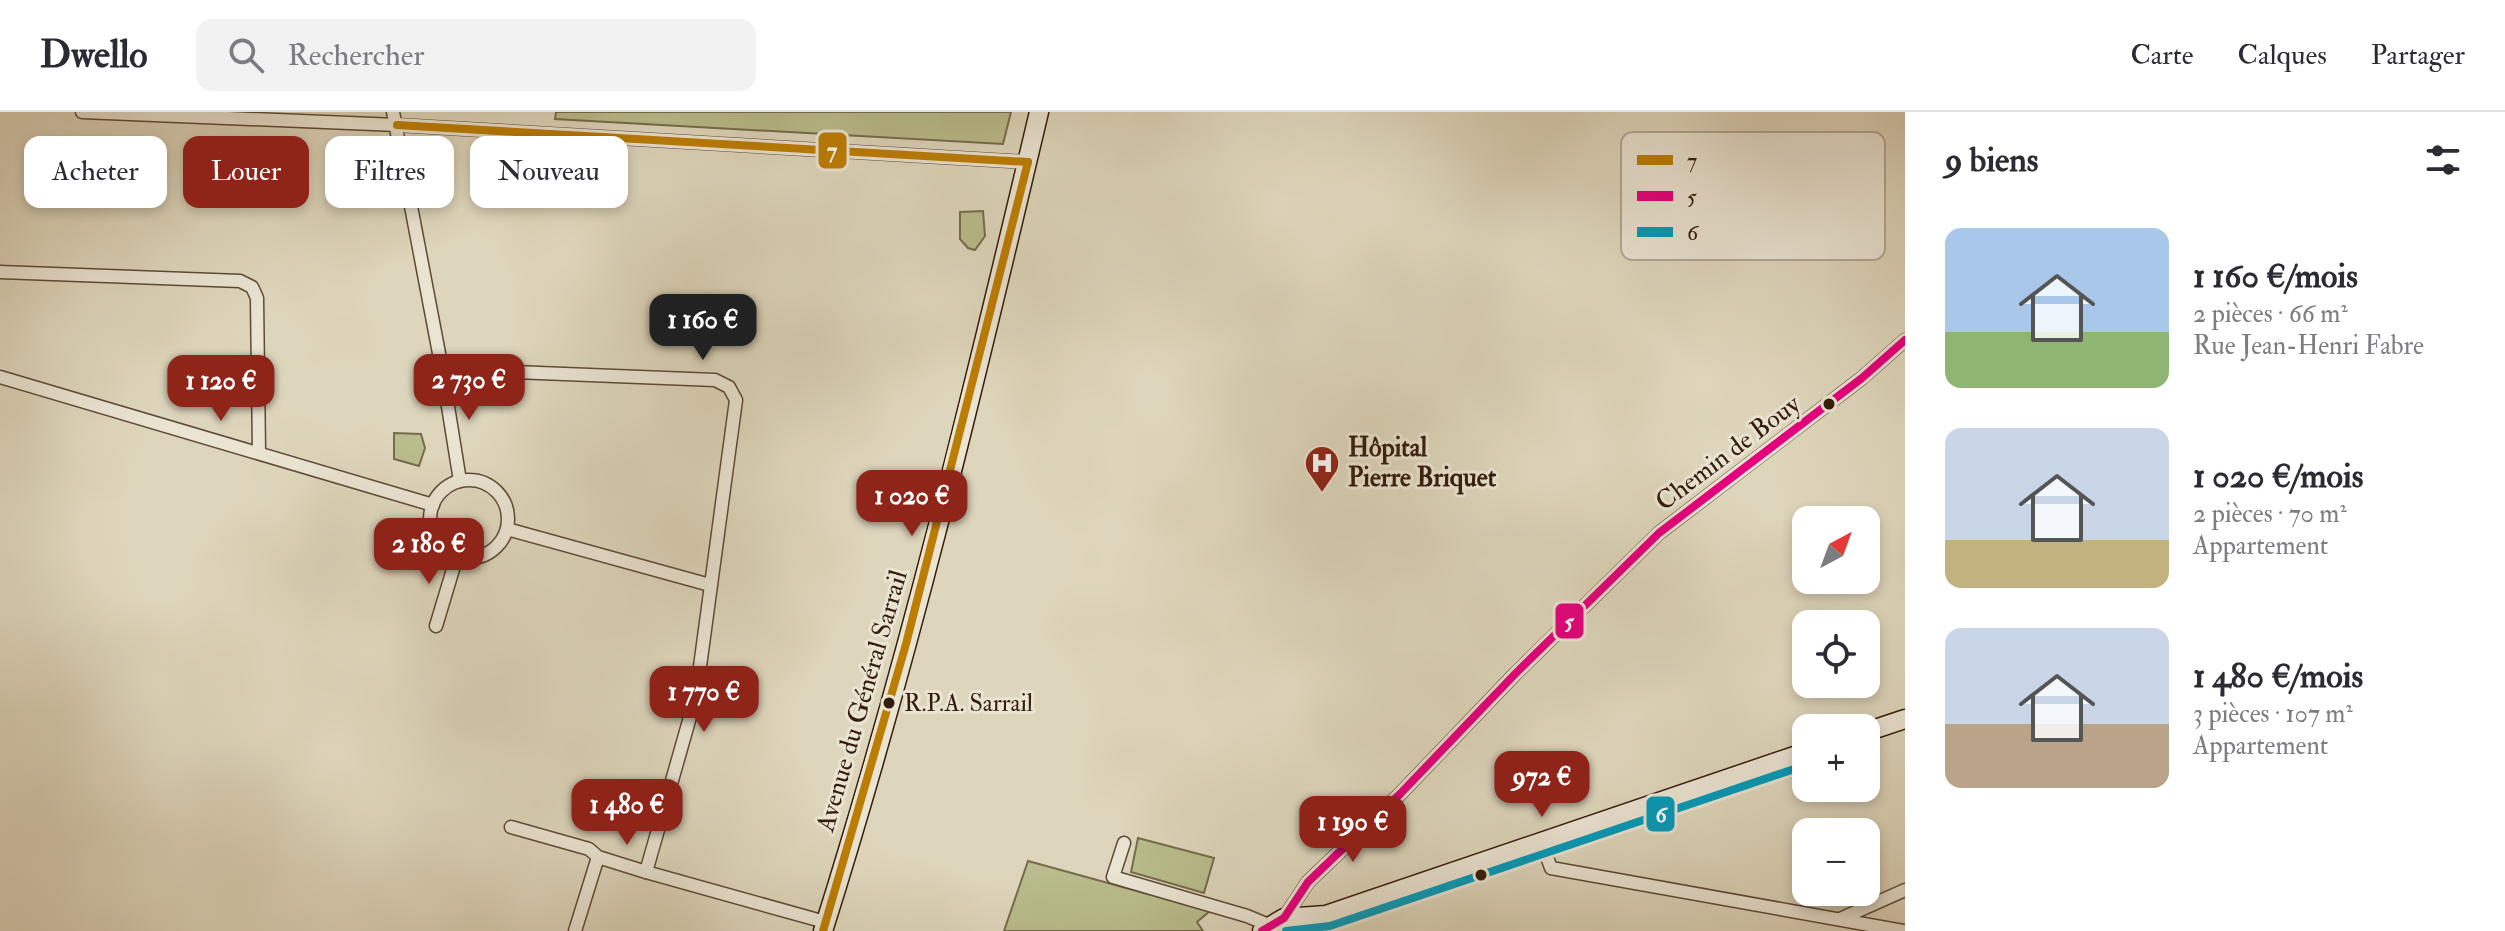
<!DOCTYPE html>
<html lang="fr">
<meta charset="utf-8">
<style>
:root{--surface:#fff;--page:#f2f2f3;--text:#2b2b33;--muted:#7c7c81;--line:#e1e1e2;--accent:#8f2418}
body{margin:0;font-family:"IM FELL Double Pica",serif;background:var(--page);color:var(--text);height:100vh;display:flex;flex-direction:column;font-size:30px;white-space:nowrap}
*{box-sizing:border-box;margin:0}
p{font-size:26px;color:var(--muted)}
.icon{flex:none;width:44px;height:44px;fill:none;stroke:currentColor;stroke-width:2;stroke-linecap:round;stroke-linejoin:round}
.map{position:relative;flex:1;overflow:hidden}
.drawer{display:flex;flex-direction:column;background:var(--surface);width:600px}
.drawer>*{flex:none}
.guide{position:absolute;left:24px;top:24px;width:760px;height:72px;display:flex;gap:16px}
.needle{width:52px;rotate:41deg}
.tools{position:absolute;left:1792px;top:394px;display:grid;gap:16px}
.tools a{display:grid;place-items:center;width:88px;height:88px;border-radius:16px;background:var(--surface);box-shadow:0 4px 12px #0003;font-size:40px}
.price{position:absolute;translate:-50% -68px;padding:0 18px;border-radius:16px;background:var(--accent);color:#fff;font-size:26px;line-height:52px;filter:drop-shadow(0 2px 4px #0008)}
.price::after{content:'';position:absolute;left:50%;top:48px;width:24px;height:18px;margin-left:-12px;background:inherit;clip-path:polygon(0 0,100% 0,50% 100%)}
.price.current{background:#222;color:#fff}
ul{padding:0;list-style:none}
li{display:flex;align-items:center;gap:24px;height:200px;padding:0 40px}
li span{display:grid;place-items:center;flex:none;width:224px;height:160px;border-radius:16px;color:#555}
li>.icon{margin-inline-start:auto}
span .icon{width:96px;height:96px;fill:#fffc;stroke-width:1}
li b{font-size:34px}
h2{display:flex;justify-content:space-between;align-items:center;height:96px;padding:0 40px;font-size:34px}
.pill{padding:0 28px;border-radius:16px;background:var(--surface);box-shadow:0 4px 12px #0003;font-size:28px;line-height:72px}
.pill.current{background:var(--accent);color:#fff}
header{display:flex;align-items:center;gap:48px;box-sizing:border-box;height:112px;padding:0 40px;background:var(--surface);border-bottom:2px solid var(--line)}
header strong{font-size:38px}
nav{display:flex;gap:44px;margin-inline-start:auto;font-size:28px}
.search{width:560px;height:72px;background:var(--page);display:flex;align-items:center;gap:20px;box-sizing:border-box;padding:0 28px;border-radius:16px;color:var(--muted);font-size:30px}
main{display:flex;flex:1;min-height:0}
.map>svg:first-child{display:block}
.green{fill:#b9bc8c;stroke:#766c4b;stroke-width:2}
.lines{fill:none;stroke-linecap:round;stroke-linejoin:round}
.minor-casing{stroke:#5e4b36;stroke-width:15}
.secondary-casing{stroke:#341d0a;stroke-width:21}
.minor{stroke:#eae4d3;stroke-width:12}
.secondary{stroke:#eae4d3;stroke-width:18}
.bus-1-casing{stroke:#eae4d3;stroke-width:14}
.bus-2-casing{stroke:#eae4d3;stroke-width:14}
.bus-3-casing{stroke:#eae4d3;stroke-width:14}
.bus-1{stroke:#bc7d03;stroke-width:8}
.bus-2{stroke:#e5007d;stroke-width:8}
.bus-3{stroke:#059bba;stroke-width:8}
.bus-dot{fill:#341d0a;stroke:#eae4d3;stroke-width:3}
.labels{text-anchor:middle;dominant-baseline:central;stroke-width:6;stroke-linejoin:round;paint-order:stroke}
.bus-label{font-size:24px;fill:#341d0a;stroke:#eae4d3;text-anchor:start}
.poi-label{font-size:26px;font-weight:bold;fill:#341d0a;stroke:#eae4d3;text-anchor:start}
.street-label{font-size:26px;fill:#341d0a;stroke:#eae4d3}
.key{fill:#eae4d3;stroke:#b3a897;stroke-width:2}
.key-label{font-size:22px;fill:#341d0a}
.line-badge{stroke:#eae4d3;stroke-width:3}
.badge-label{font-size:22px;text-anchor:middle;font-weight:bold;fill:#fff}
</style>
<header>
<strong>Dwello</strong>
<div class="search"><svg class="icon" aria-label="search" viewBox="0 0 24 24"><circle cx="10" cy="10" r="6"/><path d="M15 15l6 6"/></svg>Rechercher</div>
<nav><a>Carte</a><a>Calques</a><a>Partager</a></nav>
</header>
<main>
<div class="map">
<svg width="1905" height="819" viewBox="0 0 1905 819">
<rect width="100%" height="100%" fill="#ded6bc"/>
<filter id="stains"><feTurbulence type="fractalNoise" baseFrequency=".0025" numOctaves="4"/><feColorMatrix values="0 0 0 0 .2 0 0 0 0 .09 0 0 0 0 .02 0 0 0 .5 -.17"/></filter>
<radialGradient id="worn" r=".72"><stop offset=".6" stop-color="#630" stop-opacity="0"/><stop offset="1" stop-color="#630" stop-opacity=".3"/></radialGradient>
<g class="green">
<path d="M556 0H1011L1003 32 555 7Z"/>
<path d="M983 99 985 124 975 138 968 136 960 127V100Z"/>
<path d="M394 321 421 322 425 336 419 354 394 347Z"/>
<path d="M1138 726 1214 746 1204 781 1131 760Z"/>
<path d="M1028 749 1210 799 1197 810 1203 819H1004Z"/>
</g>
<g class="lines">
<g class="minor-casing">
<g id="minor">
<path d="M82 0 397 13 1028 50"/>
<path d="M393 0 442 257 460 369"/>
<path d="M0 160 240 169 252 175 257 186 259 341"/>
<path d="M442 257 715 268 729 275 736 288 696 584 646 760"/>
<path d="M0 265 433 393"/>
<circle cx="469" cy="407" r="39"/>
<path d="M507 417 710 473"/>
<path d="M436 514 457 444"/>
<path d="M511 715 589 737 598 745 646 760 825 810"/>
<path d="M1541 729 1551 756 1903 819"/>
<path d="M1124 731 1113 765 1247 804 1271 814"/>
<path d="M1284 806 1308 770 1400 682 1516 561 1659 421 1862 266 1905 228"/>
<path d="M1840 807 1905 778"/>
<path d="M575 819 598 745"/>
</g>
</g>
<g class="secondary-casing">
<g id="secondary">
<path d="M1866 620 1905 607"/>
<path d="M823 819C908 550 974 275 1039 0"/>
<path d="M1262 819 1284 806 1326 803 1806 640"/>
</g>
</g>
<use href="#minor" class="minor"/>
<use href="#secondary" class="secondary"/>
<g class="bus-1-casing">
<g id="bus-1">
<path d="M397 13 1028 50"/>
<path d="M823 819 906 532 1028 50"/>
</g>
</g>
<g class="bus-2-casing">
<path id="bus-2" d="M1262 819 1284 806 1308 770 1400 682 1516 561 1659 421 1862 266 1905 228"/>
</g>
<g class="bus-3-casing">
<path id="bus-3" d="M1286 819 1330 814 1806 653"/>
</g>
<use href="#bus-1" class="bus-1"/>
<use href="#bus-2" class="bus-2"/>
<use href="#bus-3" class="bus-3"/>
</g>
<defs>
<g id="hospital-pin" transform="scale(1.8)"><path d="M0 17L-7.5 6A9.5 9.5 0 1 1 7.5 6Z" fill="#8f2418" stroke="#eae4d3"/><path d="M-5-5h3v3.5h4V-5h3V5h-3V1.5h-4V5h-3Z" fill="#fff"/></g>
</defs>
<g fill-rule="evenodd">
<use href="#hospital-pin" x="1322" y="351"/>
</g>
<g class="bus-dot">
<circle cx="1829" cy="292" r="7"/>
<circle cx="889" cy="591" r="7"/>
<circle cx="1481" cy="763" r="7"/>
</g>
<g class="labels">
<g class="bus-label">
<text x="904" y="591">R.P.A. Sarrail</text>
</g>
<g class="poi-label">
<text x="1348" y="336">Hôpital<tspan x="1348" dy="30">Pierre Briquet</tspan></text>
</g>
<g class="street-label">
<text transform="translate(1728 341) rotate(-37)">Chemin de Bouy</text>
<text transform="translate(862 589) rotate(-74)">Avenue du Général Sarrail</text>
</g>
</g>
<rect x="1621" y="20" width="264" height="128" rx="12" class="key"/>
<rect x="1637" y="43" width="36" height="10" fill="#bc7d03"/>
<rect x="1637" y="79" width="36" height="10" fill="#e5007d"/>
<rect x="1637" y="115" width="36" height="10" fill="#059bba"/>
<g class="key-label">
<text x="1687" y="56">7</text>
<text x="1687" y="92">5</text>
<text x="1687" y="128">6</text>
</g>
<g class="line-badge">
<rect x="817" y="19" width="31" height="39" rx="8" fill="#bc7d03"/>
<rect x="1554" y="490" width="31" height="38" rx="8" fill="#e5007d"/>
<rect x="1645" y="683" width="31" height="38" rx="8" fill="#059bba"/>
</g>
<g class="badge-label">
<text x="832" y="46">7</text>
<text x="1569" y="517">5</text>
<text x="1661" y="710">6</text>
</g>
<rect width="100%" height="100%" filter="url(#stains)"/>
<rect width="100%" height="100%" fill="url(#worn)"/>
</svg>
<div class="tools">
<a><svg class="needle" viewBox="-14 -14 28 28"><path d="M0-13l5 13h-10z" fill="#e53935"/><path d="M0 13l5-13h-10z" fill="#7c7c81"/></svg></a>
<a><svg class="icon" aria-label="locate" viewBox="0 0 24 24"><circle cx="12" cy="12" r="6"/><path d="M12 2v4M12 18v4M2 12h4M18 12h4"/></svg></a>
<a>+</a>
<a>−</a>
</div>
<b class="price current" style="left:703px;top:250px">1 160 €</b>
<b class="price" style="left:469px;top:310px">2 730 €</b>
<b class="price" style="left:221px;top:311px">1 120 €</b>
<b class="price" style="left:912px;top:426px">1 020 €</b>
<b class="price" style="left:429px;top:474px">2 180 €</b>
<b class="price" style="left:704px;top:622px">1 770 €</b>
<b class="price" style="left:1542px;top:707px">972 €</b>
<b class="price" style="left:627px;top:735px">1 480 €</b>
<b class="price" style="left:1353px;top:752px">1 190 €</b>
<div class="guide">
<a class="pill">Acheter</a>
<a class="pill current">Louer</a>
<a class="pill">Filtres</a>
<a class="pill">Nouveau</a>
</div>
</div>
<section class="drawer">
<h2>9 biens<svg class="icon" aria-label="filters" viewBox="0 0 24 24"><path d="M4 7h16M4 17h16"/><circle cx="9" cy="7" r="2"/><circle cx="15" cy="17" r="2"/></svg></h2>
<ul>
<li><span style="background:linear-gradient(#a9c7e8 65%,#8fb573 0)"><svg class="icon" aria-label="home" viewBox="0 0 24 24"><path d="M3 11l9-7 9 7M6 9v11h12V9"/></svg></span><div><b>1 160 €/mois</b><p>2 pièces · 66 m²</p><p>Rue Jean-Henri Fabre</p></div></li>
<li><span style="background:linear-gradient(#c9d6e8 70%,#c2b280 0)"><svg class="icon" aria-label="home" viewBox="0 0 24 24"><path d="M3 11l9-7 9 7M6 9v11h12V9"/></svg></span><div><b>1 020 €/mois</b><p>2 pièces · 70 m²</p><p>Appartement</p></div></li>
<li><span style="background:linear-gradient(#c9d6e8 60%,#b9a48a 0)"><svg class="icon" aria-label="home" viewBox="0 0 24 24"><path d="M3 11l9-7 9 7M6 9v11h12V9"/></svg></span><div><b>1 480 €/mois</b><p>3 pièces · 107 m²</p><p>Appartement</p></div></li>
</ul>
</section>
</main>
